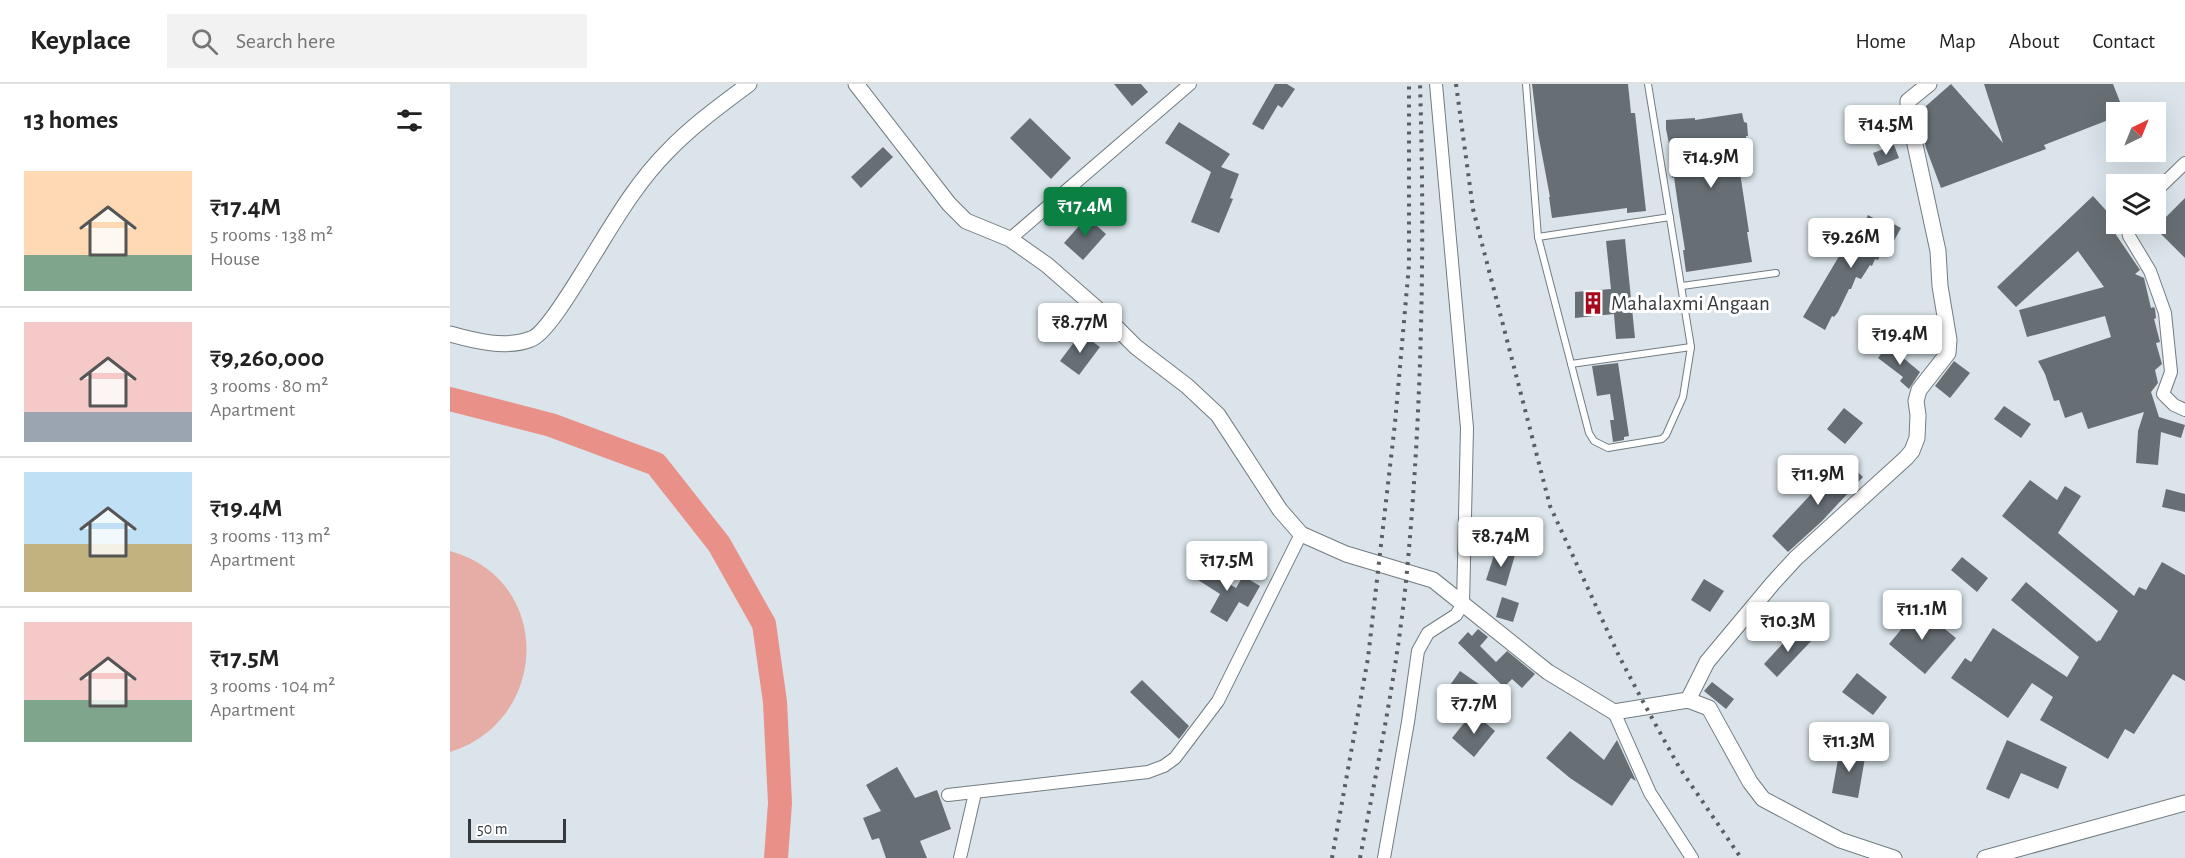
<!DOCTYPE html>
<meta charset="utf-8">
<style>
:root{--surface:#fff;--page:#f2f2f2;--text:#222;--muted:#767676;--line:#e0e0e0;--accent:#0b8043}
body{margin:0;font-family:"Alegreya Sans",sans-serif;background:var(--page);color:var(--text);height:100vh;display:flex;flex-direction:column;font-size:22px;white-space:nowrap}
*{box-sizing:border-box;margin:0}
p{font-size:20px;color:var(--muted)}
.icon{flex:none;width:33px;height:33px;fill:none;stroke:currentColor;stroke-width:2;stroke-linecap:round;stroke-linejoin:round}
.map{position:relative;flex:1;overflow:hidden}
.sheet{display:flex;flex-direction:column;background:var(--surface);width:450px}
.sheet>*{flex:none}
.needle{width:39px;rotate:43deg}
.fabs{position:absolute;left:1656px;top:18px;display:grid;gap:12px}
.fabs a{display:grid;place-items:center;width:60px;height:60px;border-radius:0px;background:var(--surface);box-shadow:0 6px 24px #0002;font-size:30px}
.scale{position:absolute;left:18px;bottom:15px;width:98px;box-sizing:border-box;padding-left:6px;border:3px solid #36393c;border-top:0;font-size:16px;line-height:21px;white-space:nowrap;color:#36393c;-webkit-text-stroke:4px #fff;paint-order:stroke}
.price{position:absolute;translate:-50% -51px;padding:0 14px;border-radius:6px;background:#fff;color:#222;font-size:20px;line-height:39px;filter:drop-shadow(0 2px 3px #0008)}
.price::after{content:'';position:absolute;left:50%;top:36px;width:18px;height:14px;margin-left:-9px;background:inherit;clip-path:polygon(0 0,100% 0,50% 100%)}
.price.on{background:var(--accent);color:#fff}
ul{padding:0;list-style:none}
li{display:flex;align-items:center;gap:18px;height:150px;padding:0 24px}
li+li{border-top:2px solid var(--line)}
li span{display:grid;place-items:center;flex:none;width:168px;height:120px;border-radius:0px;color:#555}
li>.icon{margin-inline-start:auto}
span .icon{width:72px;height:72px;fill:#fffc;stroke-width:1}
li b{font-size:26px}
h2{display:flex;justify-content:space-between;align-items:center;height:72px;padding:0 24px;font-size:26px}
header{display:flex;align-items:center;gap:36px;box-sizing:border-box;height:84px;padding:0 30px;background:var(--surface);border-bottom:2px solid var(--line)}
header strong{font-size:28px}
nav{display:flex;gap:33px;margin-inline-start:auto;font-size:21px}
.search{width:420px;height:54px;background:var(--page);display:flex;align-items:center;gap:15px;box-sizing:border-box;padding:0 21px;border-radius:0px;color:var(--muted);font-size:22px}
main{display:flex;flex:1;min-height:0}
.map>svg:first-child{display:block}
.green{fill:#e6ada7}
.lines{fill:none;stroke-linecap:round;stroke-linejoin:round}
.river{stroke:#e99089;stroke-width:24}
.building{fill:#676f75}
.service-casing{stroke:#737c81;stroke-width:8}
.minor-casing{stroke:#737c81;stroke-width:14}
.tertiary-casing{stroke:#737c81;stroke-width:17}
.service{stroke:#fff;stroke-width:6}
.minor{stroke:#fff;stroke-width:12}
.tertiary{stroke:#fff;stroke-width:15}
.rail{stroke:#595e61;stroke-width:4;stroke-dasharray:3 6;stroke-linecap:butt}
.labels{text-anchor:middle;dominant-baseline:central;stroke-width:6;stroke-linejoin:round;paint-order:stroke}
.poi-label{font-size:21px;fill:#36393c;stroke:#fff;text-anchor:start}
</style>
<header>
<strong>Keyplace</strong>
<div class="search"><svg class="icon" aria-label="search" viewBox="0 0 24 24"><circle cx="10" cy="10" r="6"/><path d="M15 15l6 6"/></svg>Search here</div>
<nav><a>Home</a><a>Map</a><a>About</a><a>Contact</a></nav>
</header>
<main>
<section class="sheet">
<h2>13 homes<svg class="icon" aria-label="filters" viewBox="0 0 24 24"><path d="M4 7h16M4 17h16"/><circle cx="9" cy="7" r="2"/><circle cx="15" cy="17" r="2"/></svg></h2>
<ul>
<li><span style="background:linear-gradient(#ffd9b3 70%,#7fa58c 0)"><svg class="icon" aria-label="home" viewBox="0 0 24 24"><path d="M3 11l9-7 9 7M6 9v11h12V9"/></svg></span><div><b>₹17.4M</b><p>5 rooms · 138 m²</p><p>House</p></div></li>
<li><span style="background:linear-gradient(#f6c9c9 75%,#9aa5b1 0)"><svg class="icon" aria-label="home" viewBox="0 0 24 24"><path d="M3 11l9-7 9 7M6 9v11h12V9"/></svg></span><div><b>₹9,260,000</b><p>3 rooms · 80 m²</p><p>Apartment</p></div></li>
<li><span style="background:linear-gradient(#bfe0f5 60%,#c2b280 0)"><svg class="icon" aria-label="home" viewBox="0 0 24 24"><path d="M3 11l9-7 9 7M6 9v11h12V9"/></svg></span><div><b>₹19.4M</b><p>3 rooms · 113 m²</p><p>Apartment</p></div></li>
<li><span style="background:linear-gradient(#f6c9c9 65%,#7fa58c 0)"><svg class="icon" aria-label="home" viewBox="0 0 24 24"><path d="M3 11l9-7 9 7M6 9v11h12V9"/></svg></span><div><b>₹17.5M</b><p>3 rooms · 104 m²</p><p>Apartment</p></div></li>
</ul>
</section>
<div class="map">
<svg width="1735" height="774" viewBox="0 0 1735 774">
<rect width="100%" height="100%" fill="#dae4ea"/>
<path class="green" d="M0 467C103 495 101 636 0 668Z"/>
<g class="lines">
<path class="river" d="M0 315 101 341 206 380 269 460 314 540 325 618 330 719 326 774"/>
</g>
<g class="building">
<path d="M664 0H691L698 8 682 22Z"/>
<path d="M825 0H837L845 5 832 24 828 21 813 46 802 40Z"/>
<path d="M1082 0H1178L1181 29H1185L1196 127 1177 129V124L1102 134 1099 113H1100L1088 49Z"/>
<path d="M1501 0 1553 59 1534 0H1663L1674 28H1666V33L1594 61 1596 65 1491 104 1476 64 1468 29Z"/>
<path d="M1292 29 1294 38 1297 39 1298 52H1296L1299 75 1289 77V82L1299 148H1297L1302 178 1236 188 1233 166H1235L1229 128 1224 93 1222 94 1219 78 1220 65 1216 45V36L1245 34V36Z"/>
<path d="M580 34 621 74 601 95 560 54Z"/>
<path d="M729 38 780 70 771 83 789 90 780 114 783 115 769 149 741 138 761 88 715 59Z"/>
<path d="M1444 61 1449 74 1428 82 1423 69Z"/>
<path d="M433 63 443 73 411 104 401 93Z"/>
<path d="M1643 112 1663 134 1658 139 1690 186 1685 190 1694 194 1701 224 1704 223 1705 225 1706 234 1704 235 1710 258 1706 259 1712 280 1705 286 1708 299 1701 308 1709 333 1735 341 1731 354 1711 348 1708 381 1686 379 1688 347 1694 328 1638 345 1632 328 1615 334 1609 316 1604 317 1595 290 1588 277 1661 253 1655 232 1577 253 1569 226 1654 203 1628 167 1566 223 1547 203Z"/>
<path d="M1735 114V174L1705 144Z"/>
<path d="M1418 131 1427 136V134L1440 141 1442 139 1451 144 1440 164 1437 163 1434 171 1431 169 1428 176 1425 175 1422 182 1420 181 1411 195 1406 193 1401 205H1399L1388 228 1384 233 1382 232 1375 246 1353 233 1398 157H1401L1403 153 1407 154Z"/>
<path d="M637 133 656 150 633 176 614 159Z"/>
<path d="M1175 155 1185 254 1166 255 1164 230 1125 234V208L1161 205 1156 157Z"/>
<path d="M1427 231 1444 244 1434 257 1417 243Z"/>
<path d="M631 249 650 263 629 291 610 277Z"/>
<path d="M1438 261 1470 288 1459 305 1450 297 1453 293 1428 274Z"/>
<path d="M1504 277 1520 289 1500 314 1485 302Z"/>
<path d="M1168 279 1179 352 1174 353V356L1163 358 1160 336H1164L1160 310 1147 312 1142 282Z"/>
<path d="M1554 322 1581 340 1571 354 1544 335Z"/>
<path d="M1394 324 1413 339 1395 360 1377 345Z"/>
<path d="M1394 375 1413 393 1372 437 1338 468 1322 452Z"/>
<path d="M1580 396 1607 416 1615 402 1631 412 1608 449 1684 512 1689 503 1696 506 1712 478 1735 491V597L1723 590 1684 650 1675 645 1658 675 1590 636 1603 613 1582 599 1558 634 1501 594 1515 574 1521 578 1543 544 1617 593 1629 573 1561 516 1576 498 1647 558 1649 556 1650 557 1668 527 1552 432Z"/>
<path d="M1716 405 1735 410V428L1712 423Z"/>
<path d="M1046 465 1065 471 1056 502 1036 496Z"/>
<path d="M1512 473 1538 494 1527 508 1501 486Z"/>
<path d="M755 479 766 487 764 491 786 504 793 492 810 502 798 523 789 518 777 538 760 528 770 510 745 494Z"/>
<path d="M1254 495 1274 507 1260 528 1241 516Z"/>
<path d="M1052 513 1069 519 1063 538 1046 533Z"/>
<path d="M1469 524 1506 554 1475 590 1439 560Z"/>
<path d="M1354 544 1364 554 1327 593 1314 580 1336 556 1340 559Z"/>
<path d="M1028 545 1038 553 1030 562 1046 578 1057 567 1085 590 1072 604 1062 595 1054 603 1008 559 1018 548 1022 552Z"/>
<path d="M1010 587 1033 603 1021 620 998 604Z"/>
<path d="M1407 589 1437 613 1423 631 1392 608Z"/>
<path d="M692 596 739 642 729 655 680 608Z"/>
<path d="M1262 598 1284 615 1276 625 1254 607Z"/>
<path d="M1023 628 1045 647 1024 673 1002 654Z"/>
<path d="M1120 647 1154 676 1167 656 1186 697 1181 694 1162 722 1120 694 1096 674Z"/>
<path d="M1557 656 1617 683 1608 705 1571 689 1559 715 1536 705Z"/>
<path d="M1390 664 1416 668 1408 714 1382 709Z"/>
<path d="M447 683 465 714 487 706 501 745 470 757 477 774H436L429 754 422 756 413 734 431 727 416 701Z"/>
</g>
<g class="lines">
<g class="service-casing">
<g id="service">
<path d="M1076 0 1088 153 1139 349 1144 357 1158 364 1212 355 1216 351 1233 313 1241 263 1198 0"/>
<path d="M1088 153 1220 133"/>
<path d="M1232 202 1326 189"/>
<path d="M1121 280 1241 263"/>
</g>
</g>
<g class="minor-casing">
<g id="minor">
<path d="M1706 107 1735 79"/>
<path d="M1677 140 1679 152 1700 187 1715 229 1721 288 1713 310 1724 321 1735 326"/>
<path d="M560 155 740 0"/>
<path d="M1164 628 1200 709 1242 774"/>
<path d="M498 711 698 688 714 682 725 674 768 617 851 450"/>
<path d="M510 774 525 709"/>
<path d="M934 774 958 638 968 567 978 549 1006 531 1013 520 1017 344 986 0"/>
</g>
</g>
<g class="tertiary-casing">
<g id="tertiary">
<path d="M406 0 499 120 516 137 560 155 597 181 653 230 686 263 737 302 768 331 830 426 851 450 896 470 983 496 1098 588 1164 628 1238 616 1259 624 1300 698 1313 715 1390 756 1444 774"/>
<path d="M0 250C25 257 56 265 81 255 97 250 130 192 141 175 164 138 186 99 218 67 242 42 271 21 299 0"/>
<path d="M1238 616 1257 578 1323 499 1346 474 1456 374 1462 367 1467 354 1468 331 1466 317 1469 306 1498 269 1499 256 1490 202 1488 167 1458 28V17L1479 0"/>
<path d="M1535 774 1735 719"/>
</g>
</g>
<use href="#service" class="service"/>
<use href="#minor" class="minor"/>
<use href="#tertiary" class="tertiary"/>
<g class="rail">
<path d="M1006 0 1023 125 1100 422 1169 572 1191 614 1229 683 1291 774"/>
<path d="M882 774 918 574 945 339 959 181V0"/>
<path d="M910 774C928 679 948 583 957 487 972 325 975 162 970 0"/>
</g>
</g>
<defs>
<g id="building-bare" transform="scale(1.8)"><path d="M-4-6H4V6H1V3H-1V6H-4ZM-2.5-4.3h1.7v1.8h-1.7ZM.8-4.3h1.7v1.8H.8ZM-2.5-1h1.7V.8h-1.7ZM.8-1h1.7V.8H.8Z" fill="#a40a19" stroke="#fff" stroke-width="2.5" paint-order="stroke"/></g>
</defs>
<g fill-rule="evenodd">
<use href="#building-bare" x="1143" y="219"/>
</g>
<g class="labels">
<g class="poi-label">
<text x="1161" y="219">Mahalaxmi Angaan</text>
</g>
</g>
</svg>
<div class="fabs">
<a><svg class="needle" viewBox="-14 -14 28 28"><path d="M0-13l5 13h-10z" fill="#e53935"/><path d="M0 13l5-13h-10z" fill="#767676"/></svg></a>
<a><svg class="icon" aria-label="layers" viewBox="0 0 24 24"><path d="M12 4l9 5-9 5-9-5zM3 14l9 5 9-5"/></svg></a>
</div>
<div class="scale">50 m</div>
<b class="price" style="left:1436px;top:72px">₹14.5M</b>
<b class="price" style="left:1261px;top:105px">₹14.9M</b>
<b class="price on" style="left:635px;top:154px">₹17.4M</b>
<b class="price" style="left:1401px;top:185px">₹9.26M</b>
<b class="price" style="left:630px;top:270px">₹8.77M</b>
<b class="price" style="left:1450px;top:282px">₹19.4M</b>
<b class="price" style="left:1368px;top:422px">₹11.9M</b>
<b class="price" style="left:1051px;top:484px">₹8.74M</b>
<b class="price" style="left:777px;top:508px">₹17.5M</b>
<b class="price" style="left:1472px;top:557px">₹11.1M</b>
<b class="price" style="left:1338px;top:569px">₹10.3M</b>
<b class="price" style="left:1024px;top:651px">₹7.7M</b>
<b class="price" style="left:1399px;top:689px">₹11.3M</b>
</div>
</main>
